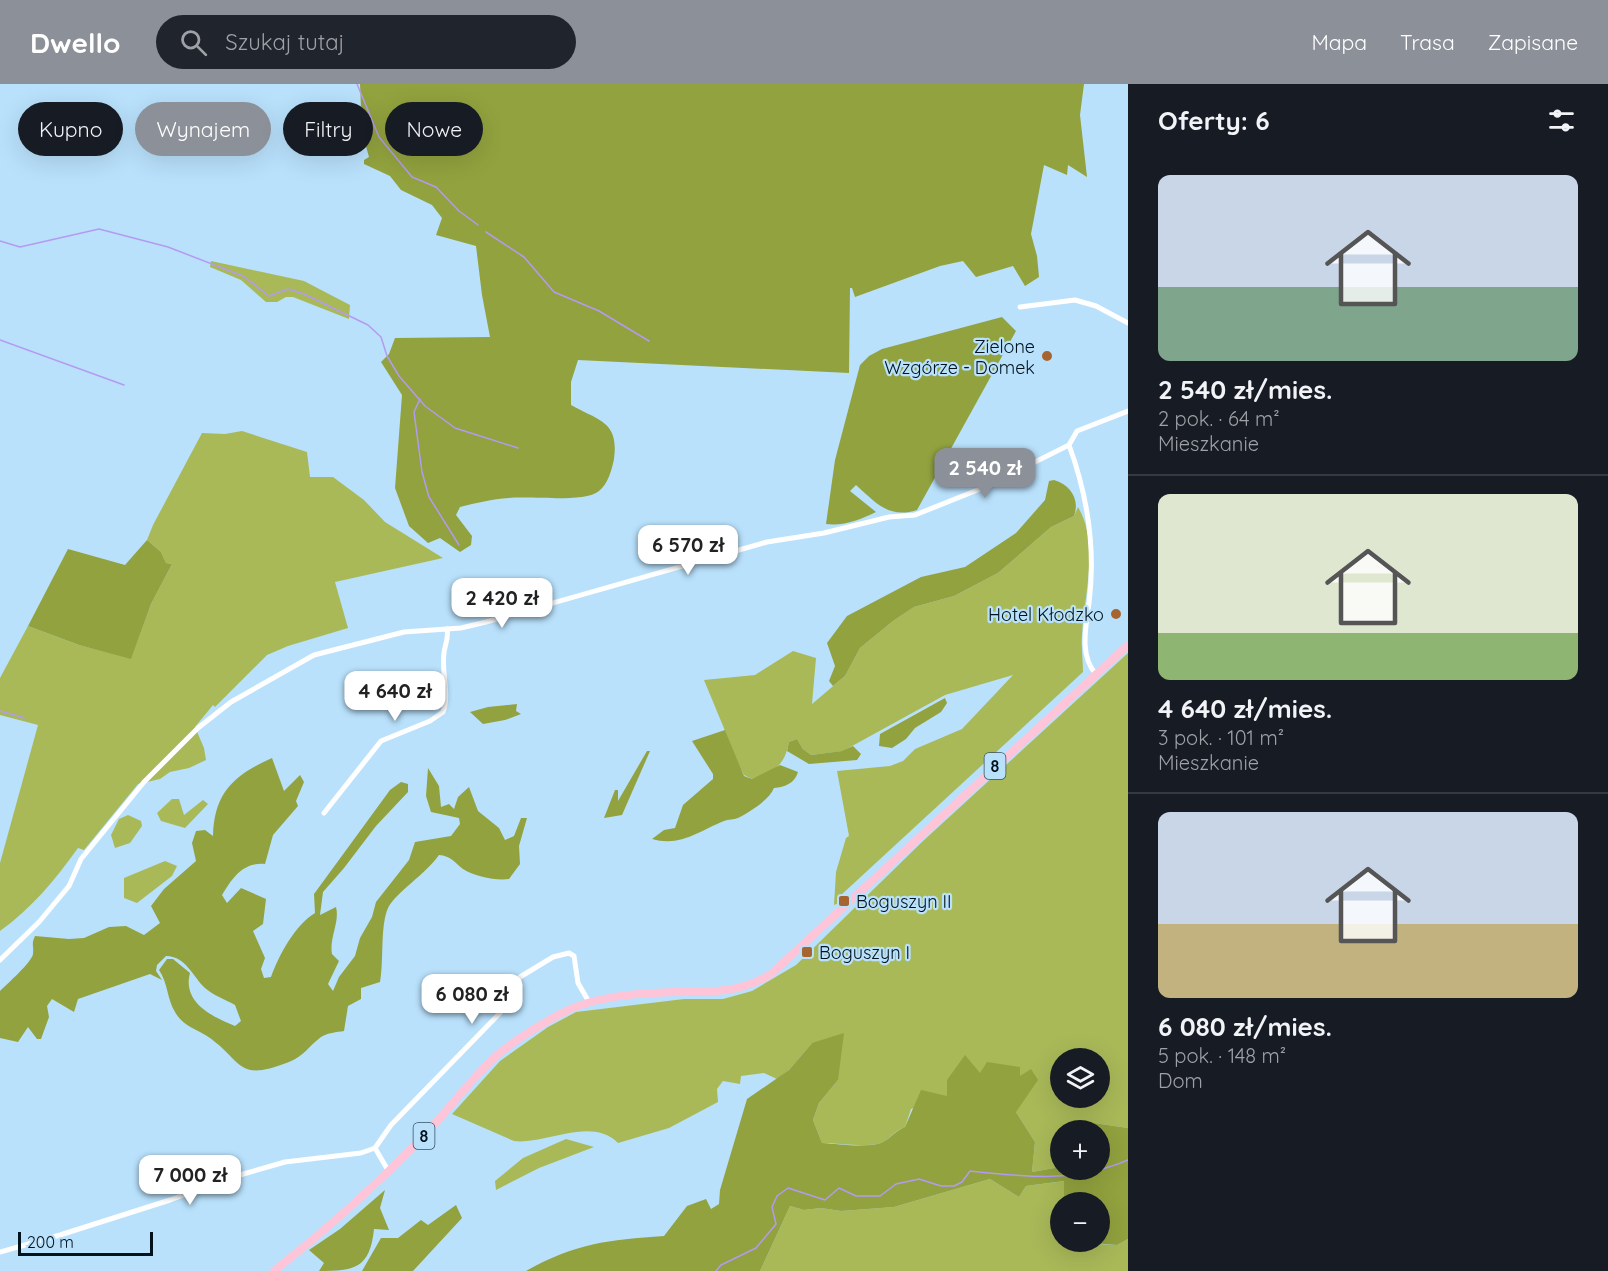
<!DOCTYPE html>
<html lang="pl">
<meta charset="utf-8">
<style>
:root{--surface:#171b24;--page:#20242c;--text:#f1f3f6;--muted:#9ea1a6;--line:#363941;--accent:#8c9099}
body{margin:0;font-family:Quicksand,sans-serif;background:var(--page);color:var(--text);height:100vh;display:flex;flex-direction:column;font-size:22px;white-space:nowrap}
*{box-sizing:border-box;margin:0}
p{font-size:20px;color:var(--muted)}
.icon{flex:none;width:33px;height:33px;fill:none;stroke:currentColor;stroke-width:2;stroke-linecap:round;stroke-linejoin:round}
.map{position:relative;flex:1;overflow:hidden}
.sheet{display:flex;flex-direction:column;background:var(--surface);width:480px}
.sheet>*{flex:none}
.banner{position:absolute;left:18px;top:18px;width:570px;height:54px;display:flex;gap:12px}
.tools{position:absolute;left:1050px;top:964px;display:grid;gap:12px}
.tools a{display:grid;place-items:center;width:60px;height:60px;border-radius:50%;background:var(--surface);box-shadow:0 6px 24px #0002;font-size:30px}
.scale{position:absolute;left:18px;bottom:15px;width:135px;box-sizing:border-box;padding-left:6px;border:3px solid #01121d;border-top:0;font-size:16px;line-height:21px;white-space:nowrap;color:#01121d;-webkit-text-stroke:4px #b9e1fc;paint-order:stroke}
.price{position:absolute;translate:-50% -51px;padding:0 14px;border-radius:12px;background:#fff;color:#222;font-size:20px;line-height:39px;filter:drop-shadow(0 2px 3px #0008)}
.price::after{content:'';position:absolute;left:50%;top:36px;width:18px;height:14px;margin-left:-9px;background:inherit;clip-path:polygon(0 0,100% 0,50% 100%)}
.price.active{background:var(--accent);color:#fff}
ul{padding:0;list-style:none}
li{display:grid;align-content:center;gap:12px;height:318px;padding:0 30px}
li+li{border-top:2px solid var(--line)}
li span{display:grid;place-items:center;height:186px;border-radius:12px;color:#555}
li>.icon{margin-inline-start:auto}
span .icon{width:108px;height:108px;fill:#fffc;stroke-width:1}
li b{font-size:26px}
h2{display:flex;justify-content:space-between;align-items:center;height:72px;padding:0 30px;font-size:26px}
.tag{padding:0 21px;border-radius:27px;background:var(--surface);box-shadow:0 6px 24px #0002;font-size:21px;line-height:54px}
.tag.active{background:var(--accent);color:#fff}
header{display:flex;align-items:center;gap:36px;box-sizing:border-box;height:84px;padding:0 30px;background:var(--accent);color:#fff}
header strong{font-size:28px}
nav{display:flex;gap:33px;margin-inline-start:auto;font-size:21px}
.search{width:420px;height:54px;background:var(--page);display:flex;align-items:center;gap:15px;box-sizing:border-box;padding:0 21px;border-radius:33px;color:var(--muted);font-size:22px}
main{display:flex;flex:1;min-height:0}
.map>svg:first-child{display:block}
.green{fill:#a9b958;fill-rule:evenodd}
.forest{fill:#92a23e}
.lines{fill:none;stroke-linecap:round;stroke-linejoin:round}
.stream{stroke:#b49af1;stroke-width:1.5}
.minor{stroke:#fff;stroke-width:5}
.highway{stroke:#fec4d7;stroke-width:8}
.poi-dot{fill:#a66530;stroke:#b9e1fc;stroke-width:2}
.labels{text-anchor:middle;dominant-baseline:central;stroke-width:4.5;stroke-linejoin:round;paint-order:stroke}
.shield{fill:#b9e1fc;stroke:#385060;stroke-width:1.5}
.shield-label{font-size:16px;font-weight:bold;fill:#01121d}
.poi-label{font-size:18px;fill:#01121d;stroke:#b9e1fc;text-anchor:end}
</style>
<header>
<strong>Dwello</strong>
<div class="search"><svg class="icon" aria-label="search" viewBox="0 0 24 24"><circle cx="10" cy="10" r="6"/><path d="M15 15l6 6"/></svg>Szukaj tutaj</div>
<nav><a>Mapa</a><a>Trasa</a><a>Zapisane</a></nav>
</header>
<main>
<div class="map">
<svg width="1128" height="1187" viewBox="0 0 1128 1187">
<rect width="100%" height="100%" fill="#b9e1fc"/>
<g class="green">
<path d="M211 177 304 197 350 221 349 235 293 213H286L277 218H266L241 196 210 183Z"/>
<path d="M242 347 307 368 310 393H333L364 416 385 438 443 474 335 498 348 544 288 562 267 571 215 623 213 621 195 643 204 664 206 676 189 684 170 688 160 695 138 700 84 766 78 764C55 796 32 824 0 847V779L38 641 0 631V594L28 542 79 561 131 574 151 520 172 480 166 479 161 468 147 456 153 441 202 349 225 350Z"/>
<path d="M1078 423C1100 460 1084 510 1082 551 1081 563 1083 576 1083 588L840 812 839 819 834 821 836 788 846 754 849 752 837 687 890 682 903 677 915 665 962 645 1013 591 945 611 843 667 811 671 803 665 797 655 789 658C784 683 775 686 752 695L744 691 740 683 704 596 755 591 793 567 816 574 812 620 845 592 860 564 893 537 914 523 954 512 998 489 1051 443 1074 432Z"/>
<path d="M1128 569V1044L1094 1039 1088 1047H1060V1083L1032 1088 1035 1058 1016 1028 1020 992 980 989 947 1012 911 1025 905 1043C894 1047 890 1055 881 1059 864 1064 840 1059 822 1059L813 1036 819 1019 838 996 812 959 789 986 777 995 764 989 741 992 740 1000 723 997 717 1005 718 1018 669 1044 618 1059C590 1032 547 1061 514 1057L452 1030 500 977 548 943 576 928 684 915H723L752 907 796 881 922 758ZM1060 975H1100V1014H1060Z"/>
<path d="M172 715H179L184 731 203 716 208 720 185 744 161 737 157 729Z"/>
<path d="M128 731 141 737 142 742 130 759 115 764 111 751 119 735Z"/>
<path d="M165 777 177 782 172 792 137 819 124 814V794Z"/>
<path d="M566 1055 594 1063 539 1084 496 1106 495 1097 523 1074Z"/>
<path d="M990 1095 1019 1113 1026 1102 1065 1097 1064 1119H1060V1158L1117 1161 1128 1155V1187H760L790 1122 804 1126 821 1124 841 1127 894 1123Z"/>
</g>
<g class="forest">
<path d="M360 0H1084L1080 31 1087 93 1068 81 1067 91 1044 81 1031 150 1037 172 1039 193 1025 202 1013 182 976 193 963 177 940 182 855 213 852 204H850L849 289 578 276 571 298V321C599 337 619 337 614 375 612 385 608 400 599 407 585 419 530 412 509 414 492 415 476 419 460 423L456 431 472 452 471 461 460 468 440 454 428 459 409 442 395 404 402 311 381 278 389 270 395 254 490 253 482 211 476 162 436 151 442 134 432 121 401 106 390 92 364 80V76L369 73 362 48Z"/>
<path d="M1002 233 1016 247 917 426C889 435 876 419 856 401L850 407 876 428C860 436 844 442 826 440L835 376 860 281 869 272 882 265Z"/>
<path d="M1054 396C1071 401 1080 416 1074 432L1051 443 998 489 954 512 914 523 893 537 860 564 845 592 833 602 829 597 835 582 827 559 847 532 921 493 965 483 1016 449 1045 416 1049 397Z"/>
<path d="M147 456 161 468 166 479 172 480 151 520 131 575 79 561 28 542 68 465 125 481Z"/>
<path d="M945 614 947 619 941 628 915 644 906 655 892 664 879 662 880 650Z"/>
<path d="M517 620 516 627 521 630 505 636 483 640 470 628 488 623Z"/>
<path d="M725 646 744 692 752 695 780 681 798 688C795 699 785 703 774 704 769 716 750 728 738 734 734 736 728 735 724 737 699 747 681 763 652 755L664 746 675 744 683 721 713 695V690L692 657Z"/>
<path d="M797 655 803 665 811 671 842 667 853 662 861 670 857 676 809 680 787 667 789 658Z"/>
<path d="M647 667H650L622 731 604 734 615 706H618V717Z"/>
<path d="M272 674 284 707 300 691 304 698 296 717 298 722 273 751 265 780C243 778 233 793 222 811L227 819 241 804 266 815 263 840 253 847 265 874 261 885 264 894 271 893C279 871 295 841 315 829L314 810 390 706 401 698 408 700V708L376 742 344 784 323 808 320 831 336 823C340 838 329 854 332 870L339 877 328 900 333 907 339 893 355 872 360 854 372 833 376 818 409 776 415 758 451 752 460 740 459 734 431 728 426 712 428 684 439 702 441 723 449 720 454 725 458 713 469 703 478 727 499 744 505 756 514 752 521 734H527L519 762 520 780 509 795C496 797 474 792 463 785 454 778 451 772 439 771 426 790 396 808 388 824 380 842 384 877 380 898L361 904V915L348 922 344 947C337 948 327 949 321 953 310 961 303 973 289 978 235 999 244 977 207 952 194 944 183 942 175 928 167 915 168 899 159 886L167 875H173L190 889C182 919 213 933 235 942L241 937 235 921C226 916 213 911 205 904 193 893 186 872 166 872L157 881 156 887 162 896 150 890 78 915 74 928 52 915 47 922 49 933 41 955H37L28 943 18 958 0 954V907C7 900 32 878 33 870 34 862 31 860 35 852L69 855 84 854 109 843 126 842 144 851 160 839 151 822 164 805 196 777 192 759 196 747 205 746 213 752C214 709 234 691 272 674Z"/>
<path d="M844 949 838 996 819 1019 813 1036 822 1059C839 1060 864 1064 881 1059 890 1055 895 1047 905 1043L921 1006 947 1012V996L965 971 980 989 987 978 1020 983V992L1031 985 1038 996 1016 1028 1035 1058 1032 1088 1060 1083V1086H1100V1047H1088L1094 1039 1128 1044V1155L1117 1161 1081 1158H1100V1119H1064V1097L1026 1102 1019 1113 990 1095 894 1123 841 1127 821 1124 804 1126 790 1122 760 1187H526C576 1159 608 1156 664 1152L687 1122 706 1115 711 1125 719 1120 720 1106 747 1015 789 986 812 959Z"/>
<path d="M385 1106 380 1124 389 1146 374 1145C370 1185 354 1187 319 1187L324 1179 309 1166 340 1145Z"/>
<path d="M456 1121 462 1134 413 1187H362L381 1154H398L421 1136 428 1141Z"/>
</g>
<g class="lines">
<g class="stream">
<path d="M357 0 379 53 412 93 436 103 459 127 478 141"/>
<path d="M486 148 524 173 554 208 599 227 649 257"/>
<path d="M0 157 20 163 99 145 168 163 243 192 269 212 288 205 304 210 368 241 381 253 387 272 399 292 425 322 455 344 518 364"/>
<path d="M0 256 124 301"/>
<path d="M420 315 414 328 422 388 429 413 459 461"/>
<path d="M0 627 25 634"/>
<path d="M716 1187 721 1181 756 1164 776 1140 772 1123 777 1112 788 1104 825 1116 839 1104 856 1112H880L896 1100 919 1095 941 1102H954L962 1098 970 1087C1026 1093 1075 1099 1128 1076"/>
</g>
<g class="minor">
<path d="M1020 223 1075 216 1096 222 1128 239"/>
<path d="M1069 361C1088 413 1096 464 1089 519 1086 542 1079 572 1096 590"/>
<path d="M324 729 381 657 430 637 443 628C450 610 441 589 444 569 445 560 449 554 447 545"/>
<path d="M0 876 39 838 69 802 81 775 144 698 198 644 231 618 314 571 404 548 461 544 486 538 767 458 824 449 889 433 915 431 985 403 1069 361 1077 347 1128 327"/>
<path d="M389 1088 375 1064 391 1041 500 929 520 893 553 873 569 869 574 872 578 899 589 918"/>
<path d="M0 1168 60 1151 170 1116 233 1093 285 1078 361 1069 375 1064"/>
</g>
<path class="highway" d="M274 1187C325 1147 371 1106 416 1060 444 1032 467 999 495 973 514 956 538 942 560 930 593 912 638 909 675 908 710 908 740 909 771 890L1128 561"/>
</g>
<g class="poi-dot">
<circle cx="1047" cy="272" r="6"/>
<circle cx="1116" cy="530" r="6"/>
<rect x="838" y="811" width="12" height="12" rx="3"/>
<rect x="801" y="862" width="12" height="12" rx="3"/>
</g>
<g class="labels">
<g class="shield">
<rect x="984.5" y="669" width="21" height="26" rx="4.5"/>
<rect x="413.5" y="1039" width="21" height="26" rx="4.5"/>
</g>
<g class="shield-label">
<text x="995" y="682">8</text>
<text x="424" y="1052">8</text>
</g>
<g class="poi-label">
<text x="1035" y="262">Zielone<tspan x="1035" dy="21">Wzgórze - Domek</tspan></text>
<text x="1104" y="530">Hotel Kłodzko</text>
<text x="856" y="817" text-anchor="start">Boguszyn II</text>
<text x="819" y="868" text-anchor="start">Boguszyn I</text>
</g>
</g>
</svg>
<div class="tools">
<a><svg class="icon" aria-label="layers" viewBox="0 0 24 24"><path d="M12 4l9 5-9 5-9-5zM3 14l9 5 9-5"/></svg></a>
<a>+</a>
<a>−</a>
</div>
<div class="scale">200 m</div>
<b class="price active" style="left:985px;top:415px">2 540 zł</b>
<b class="price" style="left:688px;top:492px">6 570 zł</b>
<b class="price" style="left:502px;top:545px">2 420 zł</b>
<b class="price" style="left:395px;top:638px">4 640 zł</b>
<b class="price" style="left:472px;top:941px">6 080 zł</b>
<b class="price" style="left:190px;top:1122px">7 000 zł</b>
<div class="banner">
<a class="tag">Kupno</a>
<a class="tag active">Wynajem</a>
<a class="tag">Filtry</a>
<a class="tag">Nowe</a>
</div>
</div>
<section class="sheet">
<h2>Oferty: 6<svg class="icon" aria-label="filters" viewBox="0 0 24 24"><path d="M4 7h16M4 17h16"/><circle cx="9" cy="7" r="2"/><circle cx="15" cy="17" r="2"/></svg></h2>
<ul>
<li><span style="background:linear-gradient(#c9d6e8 60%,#7fa58c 0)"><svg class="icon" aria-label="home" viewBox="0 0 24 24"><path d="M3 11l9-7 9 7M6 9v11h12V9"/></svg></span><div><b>2 540 zł/mies.</b><p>2 pok. · 64 m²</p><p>Mieszkanie</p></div></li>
<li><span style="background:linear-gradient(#dfe7d0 75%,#8fb573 0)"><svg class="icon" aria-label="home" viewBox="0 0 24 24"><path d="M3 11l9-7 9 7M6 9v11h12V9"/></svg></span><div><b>4 640 zł/mies.</b><p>3 pok. · 101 m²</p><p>Mieszkanie</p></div></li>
<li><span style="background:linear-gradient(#c9d6e8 60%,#c2b280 0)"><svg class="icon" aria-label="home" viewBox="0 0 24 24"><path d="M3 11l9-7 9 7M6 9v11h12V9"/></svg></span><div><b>6 080 zł/mies.</b><p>5 pok. · 148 m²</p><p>Dom</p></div></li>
</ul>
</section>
</main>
